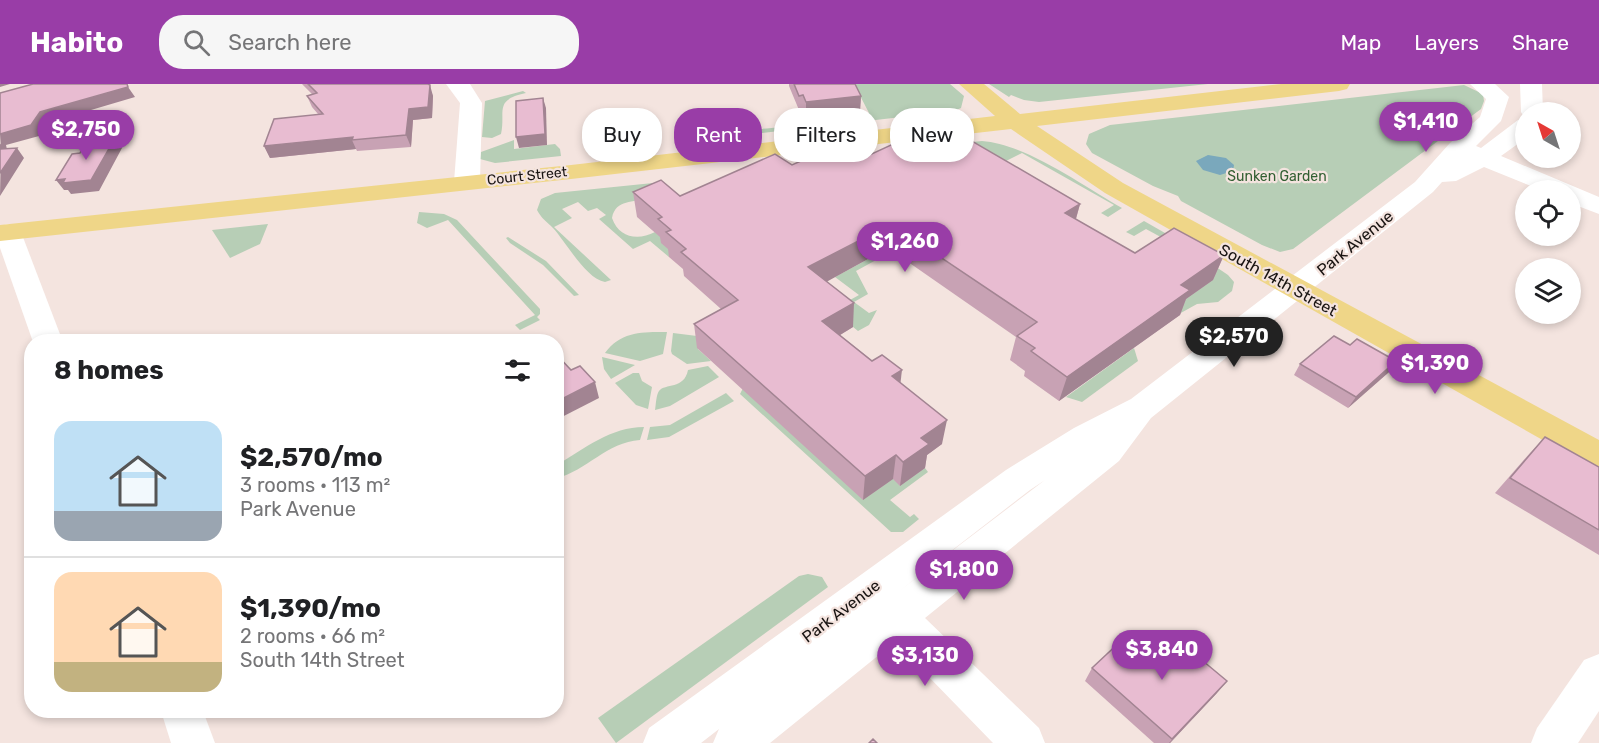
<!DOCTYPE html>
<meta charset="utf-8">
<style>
:root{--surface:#fff;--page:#f6f6f6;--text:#202124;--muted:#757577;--line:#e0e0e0;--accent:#993da7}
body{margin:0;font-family:Rubik,sans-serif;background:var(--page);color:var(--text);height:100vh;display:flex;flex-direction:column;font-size:22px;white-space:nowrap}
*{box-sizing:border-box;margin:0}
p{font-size:20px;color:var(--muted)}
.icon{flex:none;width:33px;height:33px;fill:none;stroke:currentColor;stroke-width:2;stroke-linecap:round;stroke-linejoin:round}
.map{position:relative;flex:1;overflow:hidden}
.panel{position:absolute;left:24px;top:250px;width:540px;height:384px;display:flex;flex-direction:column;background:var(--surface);border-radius:24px;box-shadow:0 3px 9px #0003}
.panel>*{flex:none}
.guide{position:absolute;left:582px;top:24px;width:570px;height:54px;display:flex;gap:12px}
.needle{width:39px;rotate:321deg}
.fabs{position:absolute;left:1515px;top:18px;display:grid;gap:12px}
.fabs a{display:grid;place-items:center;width:66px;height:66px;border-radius:50%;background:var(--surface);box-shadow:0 3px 9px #0003;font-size:30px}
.price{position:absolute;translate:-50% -51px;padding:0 14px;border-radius:21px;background:var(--accent);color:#fff;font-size:20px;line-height:39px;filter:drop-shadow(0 2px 3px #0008)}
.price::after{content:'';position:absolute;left:50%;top:36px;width:18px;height:14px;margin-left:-9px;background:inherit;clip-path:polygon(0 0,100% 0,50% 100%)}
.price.active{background:#222;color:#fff}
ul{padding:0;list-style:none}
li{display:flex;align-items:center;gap:18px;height:150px;padding:0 30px}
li+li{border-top:2px solid var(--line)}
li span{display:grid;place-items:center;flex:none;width:168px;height:120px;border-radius:18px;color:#555}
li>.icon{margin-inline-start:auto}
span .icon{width:72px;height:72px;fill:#fffc;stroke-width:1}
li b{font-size:26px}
h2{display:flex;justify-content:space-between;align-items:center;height:72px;padding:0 30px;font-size:26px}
.chip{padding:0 21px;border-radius:24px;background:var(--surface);box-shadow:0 3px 9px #0003;font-size:21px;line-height:54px}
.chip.active{background:var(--accent);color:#fff}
header{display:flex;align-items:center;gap:36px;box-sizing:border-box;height:84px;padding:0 30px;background:var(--accent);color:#fff}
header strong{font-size:28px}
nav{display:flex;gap:33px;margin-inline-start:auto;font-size:21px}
.search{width:420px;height:54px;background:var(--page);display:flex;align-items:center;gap:15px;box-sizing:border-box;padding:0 21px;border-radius:24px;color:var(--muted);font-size:22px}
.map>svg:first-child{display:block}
.green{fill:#b7ceb6}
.water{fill:#7aa8bc}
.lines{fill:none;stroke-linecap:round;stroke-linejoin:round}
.minor{fill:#fff;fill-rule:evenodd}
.major{fill:#efd688;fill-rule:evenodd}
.wall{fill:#c8a2b4}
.shaded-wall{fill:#a28492}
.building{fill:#e8bcd1;stroke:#a28492;stroke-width:1.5}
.labels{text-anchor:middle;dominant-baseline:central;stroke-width:4.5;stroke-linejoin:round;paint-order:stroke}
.far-street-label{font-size:14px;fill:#191412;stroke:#f4e4df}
.far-park-label{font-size:14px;fill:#325f32;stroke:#f4e4df}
.street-label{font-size:16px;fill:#191412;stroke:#f4e4df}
</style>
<header>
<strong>Habito</strong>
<div class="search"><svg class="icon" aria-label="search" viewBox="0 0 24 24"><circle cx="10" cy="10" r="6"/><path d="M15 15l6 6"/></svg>Search here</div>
<nav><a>Map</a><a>Layers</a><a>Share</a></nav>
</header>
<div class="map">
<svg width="1599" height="659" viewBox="0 0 1599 659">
<rect width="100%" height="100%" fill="#f4e4df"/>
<g class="green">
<path d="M854 0H950L964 12 961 24 954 27 718 54 717 46C744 43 774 49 798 37L869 29Z"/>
<path d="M989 0H1208L1039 18 1024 16 1011 11 1009 13Z"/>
<path d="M1464 1 1483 10 1484 17 1481 25 1293 165 1280 168 1262 161 1181 117 1178 112 1153 102 1092 69 1086 60 1089 50 1110 41Z"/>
<path d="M523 7 526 9C493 16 506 27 501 50L492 54 482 53 485 17Z"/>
<path d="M514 56V65L555 60 560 65 561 72 495 79 480 75 481 68Z"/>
<path d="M982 57C1026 60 1083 102 1122 124L1108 133 1101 129 1114 121 1022 69 986 87 865 78 861 70Z"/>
<path d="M653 99 657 102C654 105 650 111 647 113 634 120 616 114 612 134 619 154 638 157 655 148L666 157 674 170 669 173 650 157 633 165 599 135 606 131 597 124 588 127 578 118 562 125 572 134 554 143 611 196 605 198C586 195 566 158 553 144 547 138 541 134 537 126L541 115 555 109Z"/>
<path d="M419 128 444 130 457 136 540 225V230L537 233 540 236 520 246 515 241 535 231 448 136 427 144 417 139Z"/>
<path d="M1144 137 1172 153 1228 191 1234 198 1232 207 1218 218 1197 220 1179 230 1168 157 1146 145 1134 152 1126 148Z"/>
<path d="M268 140 260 160 230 174 212 146Z"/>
<path d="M508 153 546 177 579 211 574 212 543 181 510 159 506 154Z"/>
<path d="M894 161 898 164 856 187 868 210 854 218 869 229 877 226 869 241 858 247 847 238 850 216 859 211 835 193Z"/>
<path d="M667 248 663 270 640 277 605 269C621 247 643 248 667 248Z"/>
<path d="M673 249 697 252 698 265 711 277 687 280 672 270 671 267Z"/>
<path d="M1134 264 1138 277 1082 318 1066 313Z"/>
<path d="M602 273 635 281 611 295 604 285Z"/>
<path d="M708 282 719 293 670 322 655 326C656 321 656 311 659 307 665 299 684 306 688 286Z"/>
<path d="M633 289H639L642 297 652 303 648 325 636 321 615 299Z"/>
<path d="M743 304 893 395 925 384 928 388 890 416 910 433 914 430 919 435 903 448H891L740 310Z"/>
<path d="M726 309 734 317 669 353 647 356 650 343 670 341Z"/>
<path d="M644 343 640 356C607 358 586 387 557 394V381C585 364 611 343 644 343Z"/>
<path d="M808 490 822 493 828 503 616 659 598 634 799 492Z"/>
</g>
<path class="water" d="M1208 71 1226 74 1234 81 1233 87 1220 91 1203 86 1196 77Z"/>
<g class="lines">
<g class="minor">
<path d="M446 0H470L482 19 480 98 476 103 467 106 458 103 454 98 460 19Z"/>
<path d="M1470 0H1495L1509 13 1501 37 1476 62 1481 64 1518 36 1526 34V54L1501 72 1599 113V130L1570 119V106H1541L1484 83 1456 97 1442 98 1433 108 1151 334 1119 377 925 534 1039 644 1045 659H993L895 558 770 659H713L719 645 701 659H643L649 644 1006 386 1074 344 1131 315 1415 98 1450 59 1480 33 1486 15ZM1045 396 898 508 1030 406Z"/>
<path d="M1520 0H1542L1543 28H1526L1524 33 1521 28Z"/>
<path d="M8 140 18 142 21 148 63 258H33L0 164V142Z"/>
<path d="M1599 570V627L1578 659H1531L1537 644 1584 576Z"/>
<path d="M161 627H203L215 659H171Z"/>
</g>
<path class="major" d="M959 0H984L1020 30 1281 0H1350L1347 5 1339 7 1037 42 1123 99 1599 356V385L1587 381 1105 109 1011 45 571 95 0 157V141L571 81 995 32Z"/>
</g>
<g class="wall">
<path d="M302 0H428L433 12 432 34 413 36 411 63 357 67 356 65 270 74 264 62 318 30 312 23 307 12 312 10Z"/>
<path d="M789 0H794L861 12 860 27 806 33 803 26H799L789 2Z"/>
<path d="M958 57 1080 120 1076 135 1135 169 1224 171 1213 196 1186 215 1180 231 1059 317 1024 292 1025 287 1010 276 1016 253 888 164 827 197 853 243 840 251 901 299 942 360 927 371 925 384 900 402 893 395 863 416 697 264 694 240 721 225 684 192 683 185 669 173 668 165 661 159 660 153 637 133 633 108 680 112 792 81 836 71 861 75Z"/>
<path d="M1300 280 1389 288 1348 324 1294 291Z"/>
<path d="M1545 353 1599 383V471L1495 409 1530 369Z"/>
<path d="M1142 571 1227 597 1216 610 1170 659H1154L1085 597 1092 584Z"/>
</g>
<g class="shaded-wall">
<path d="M0 0H10L0 3Z"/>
<path d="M430 1 433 12 432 34 413 36 411 63 406 51 409 25Z"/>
<path d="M128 3 135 13 47 39 39 52 6 61 9 75 17 64 24 74 0 112 1 65 0 50 40 28Z"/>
<path d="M861 12 860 27 806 33V18Z"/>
<path d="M543 14 546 24 547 61 519 64 516 53Z"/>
<path d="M353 53 352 56 356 65 270 74 264 62Z"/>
<path d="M115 54 122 64 99 107 71 110 68 106H64L56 96Z"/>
<path d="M1080 120 1073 145 1065 129Z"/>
<path d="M891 140 888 164 808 208V183Z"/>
<path d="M1224 171 1213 196 1186 215 1180 231 1059 317 1067 293 1181 201Z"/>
<path d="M854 219 853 243 822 262V237Z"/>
<path d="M1396 277 1389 288 1348 324 1356 313Z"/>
<path d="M902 286 899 311 892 292Z"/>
<path d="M595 298 599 314 556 336V318Z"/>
<path d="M947 336 942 360 927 371 925 384 900 402 903 378 921 354Z"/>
<path d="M896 371 893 395 863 416 865 392Z"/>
<path d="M1227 597 1216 610 1170 659H1169Z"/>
</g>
<g class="building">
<path d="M33 0H127L128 3 40 28 31 41 0 50V9Z"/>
<path d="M308 0H428L430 1 428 23 409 25 406 51 352 56 353 53 264 62 274 35 323 30 307 12 317 9Z"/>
<path d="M794 0H855L861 12 806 18 803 11 799 12Z"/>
<path d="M543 14 545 50 516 53V17Z"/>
<path d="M932 42 958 57 965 53 1080 120 1065 129 1135 169 1174 144 1224 171 1181 201 1190 206 1067 293 1031 267 1035 264 1017 252 1037 238 891 140 808 183 854 219 822 237 872 277 882 271 902 286 892 292 947 336 921 354 929 360 903 378 896 371 865 392 694 240 738 216 681 168 686 165 666 148 671 146 658 135 662 133 633 108 661 96 680 112 775 70 792 81 828 65 836 71 846 66 861 75Z"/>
<path d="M115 54 91 96 63 99 65 95 56 96 72 70 80 69 88 56Z"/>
<path d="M0 60 1 65 17 64 0 89Z"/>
<path d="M1334 252 1350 261 1357 255 1396 277 1356 313 1300 280Z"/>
<path d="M556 270 571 286 580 282 595 298 556 318Z"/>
<path d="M1545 353 1599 383V446L1510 394Z"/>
<path d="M1167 547 1227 597 1172 655 1092 584 1123 555 1142 571Z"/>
<path d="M873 655 877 659H869Z"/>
</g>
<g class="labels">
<g class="far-street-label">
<text transform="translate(527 92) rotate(-6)">Court Street</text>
</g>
<g class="far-park-label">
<text x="1277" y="92">Sunken Garden</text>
</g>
<g class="street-label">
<text transform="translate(1355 159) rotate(-39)">Park Avenue</text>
<text transform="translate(1278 196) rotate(29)">South 14th Street</text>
<text transform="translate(841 527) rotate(-37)">Park Avenue</text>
</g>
</g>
</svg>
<div class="fabs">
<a><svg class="needle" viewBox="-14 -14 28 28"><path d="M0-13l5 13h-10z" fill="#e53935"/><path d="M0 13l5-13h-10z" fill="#757577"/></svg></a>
<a><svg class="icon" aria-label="locate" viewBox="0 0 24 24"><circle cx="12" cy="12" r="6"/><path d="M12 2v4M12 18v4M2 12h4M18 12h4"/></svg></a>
<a><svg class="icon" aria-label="layers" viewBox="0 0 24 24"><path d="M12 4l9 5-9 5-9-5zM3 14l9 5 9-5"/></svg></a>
</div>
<b class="price" style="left:1426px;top:69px">$1,410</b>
<b class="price" style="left:86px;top:77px">$2,750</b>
<b class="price" style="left:905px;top:189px">$1,260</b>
<b class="price active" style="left:1234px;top:284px">$2,570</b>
<b class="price" style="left:1435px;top:311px">$1,390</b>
<b class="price" style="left:964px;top:517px">$1,800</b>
<b class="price" style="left:1162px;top:597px">$3,840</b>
<b class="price" style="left:925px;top:603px">$3,130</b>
<div class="guide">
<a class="chip">Buy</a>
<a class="chip active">Rent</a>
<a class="chip">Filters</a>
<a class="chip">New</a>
</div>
<section class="panel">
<h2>8 homes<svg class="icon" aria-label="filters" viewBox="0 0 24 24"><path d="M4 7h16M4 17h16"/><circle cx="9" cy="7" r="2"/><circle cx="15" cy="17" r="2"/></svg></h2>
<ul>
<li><span style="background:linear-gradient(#bfe0f5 75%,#9aa5b1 0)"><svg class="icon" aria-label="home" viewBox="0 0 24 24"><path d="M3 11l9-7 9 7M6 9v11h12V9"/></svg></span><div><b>$2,570/mo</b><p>3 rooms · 113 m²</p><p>Park Avenue</p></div></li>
<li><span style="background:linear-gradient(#ffd9b3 75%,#c2b280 0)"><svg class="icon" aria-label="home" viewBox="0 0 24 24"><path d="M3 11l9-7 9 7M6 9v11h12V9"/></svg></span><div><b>$1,390/mo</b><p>2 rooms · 66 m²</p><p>South 14th Street</p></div></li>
</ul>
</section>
</div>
